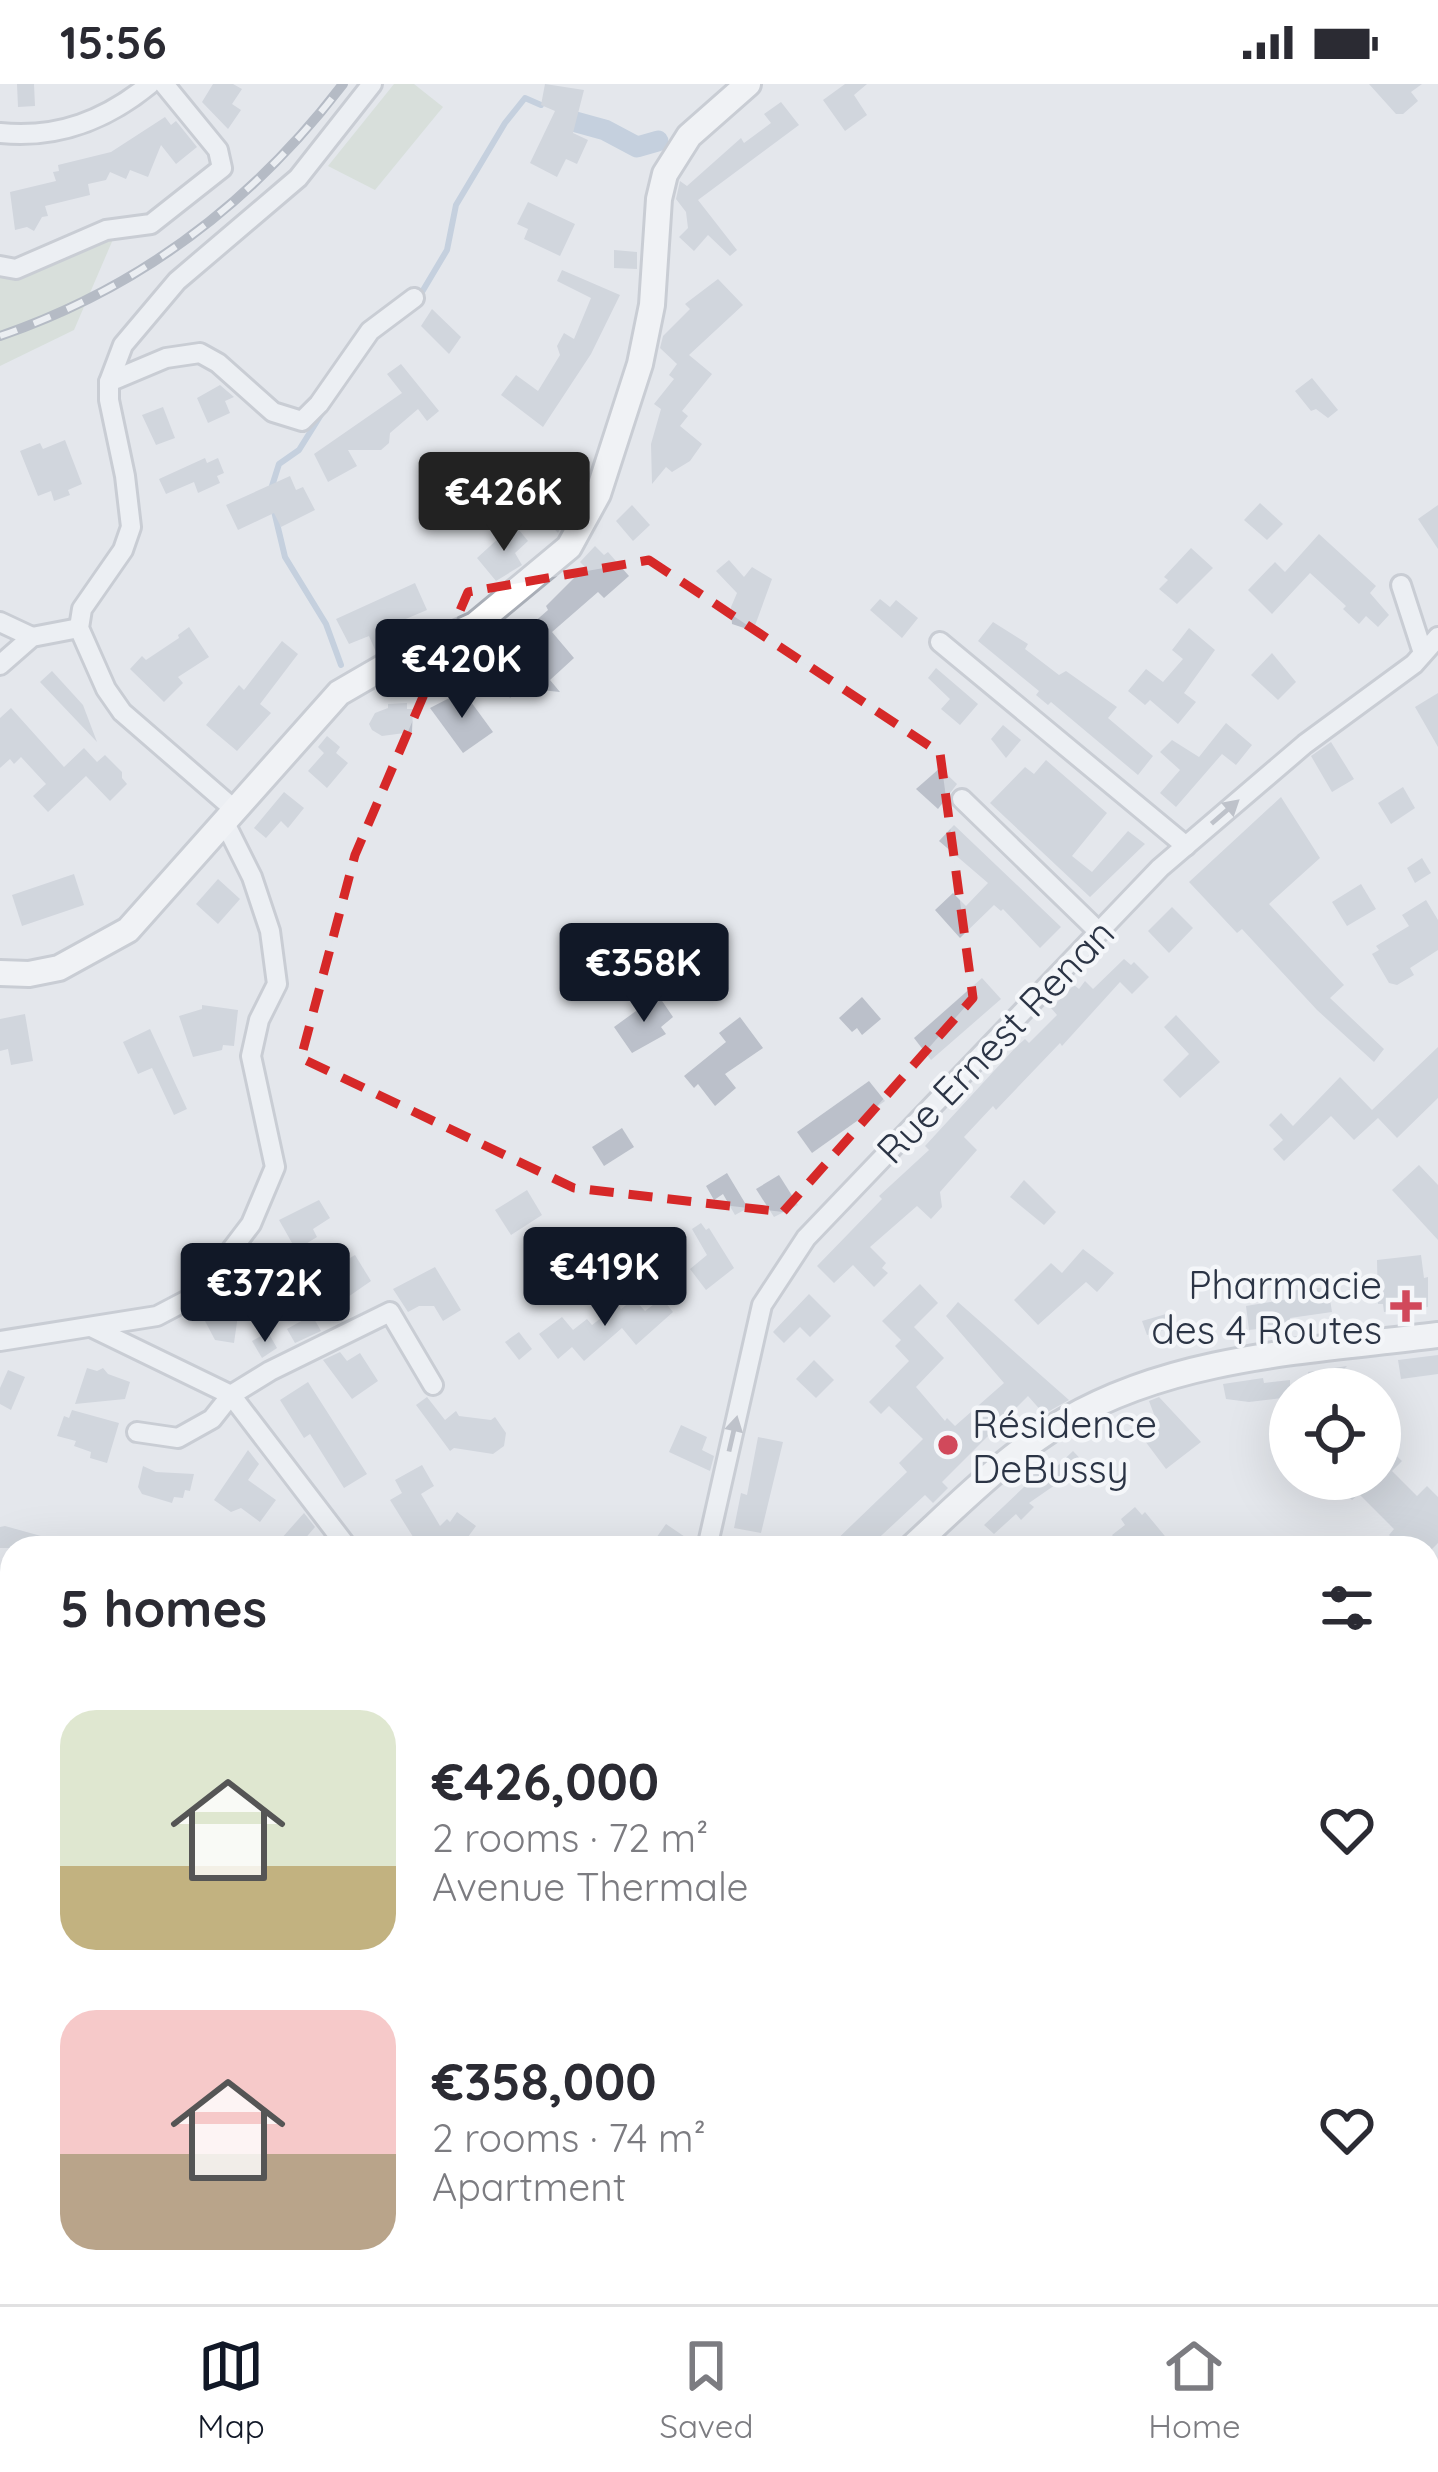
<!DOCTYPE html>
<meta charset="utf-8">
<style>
:root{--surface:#fff;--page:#f7f7f7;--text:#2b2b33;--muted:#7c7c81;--line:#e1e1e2;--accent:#111827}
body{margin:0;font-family:Quicksand,sans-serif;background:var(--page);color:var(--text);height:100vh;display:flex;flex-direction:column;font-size:45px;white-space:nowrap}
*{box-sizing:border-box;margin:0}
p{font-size:39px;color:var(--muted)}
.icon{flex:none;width:66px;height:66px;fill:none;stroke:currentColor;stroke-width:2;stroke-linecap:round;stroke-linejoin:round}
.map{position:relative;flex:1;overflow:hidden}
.drawer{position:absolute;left:0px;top:1452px;width:1440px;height:768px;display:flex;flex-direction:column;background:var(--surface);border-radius:36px 36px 0 0;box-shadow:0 12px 48px #0002}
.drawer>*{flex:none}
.tools{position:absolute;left:1269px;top:1284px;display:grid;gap:24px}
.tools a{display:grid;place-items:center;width:132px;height:132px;border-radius:50%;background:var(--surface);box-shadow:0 12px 48px #0002;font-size:60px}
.price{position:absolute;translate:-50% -102px;padding:0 27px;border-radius:12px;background:var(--accent);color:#fff;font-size:39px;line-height:78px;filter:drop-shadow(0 3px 6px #0008)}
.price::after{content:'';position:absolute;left:50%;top:72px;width:36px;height:27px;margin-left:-18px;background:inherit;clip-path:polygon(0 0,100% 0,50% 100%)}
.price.active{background:#222;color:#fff}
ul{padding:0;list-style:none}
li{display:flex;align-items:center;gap:36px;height:300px;padding:0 60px}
li span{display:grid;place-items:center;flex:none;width:336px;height:240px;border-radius:36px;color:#555}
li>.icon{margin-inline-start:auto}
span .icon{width:144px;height:144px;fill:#fffc;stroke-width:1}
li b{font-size:51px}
h2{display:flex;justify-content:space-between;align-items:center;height:144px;padding:0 60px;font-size:51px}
.status{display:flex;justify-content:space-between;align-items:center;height:84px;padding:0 60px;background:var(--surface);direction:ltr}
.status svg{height:33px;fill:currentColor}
.tabs{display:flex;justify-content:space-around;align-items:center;height:168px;border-top:3px solid var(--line);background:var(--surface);font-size:33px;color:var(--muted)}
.tabs a{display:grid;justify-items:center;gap:6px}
.tabs .active{color:var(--accent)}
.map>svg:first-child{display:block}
.green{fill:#c9d6c5}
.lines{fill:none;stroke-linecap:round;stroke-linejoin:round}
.stream{stroke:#9fb4cc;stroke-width:6}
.canal{stroke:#9fb4cc;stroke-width:21}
.building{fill:#bbc0ca}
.street-casing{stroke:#a9aeb7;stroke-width:24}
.secondary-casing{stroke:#a9aeb7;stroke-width:30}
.street{stroke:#f7f8fa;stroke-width:18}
.secondary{stroke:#fff;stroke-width:24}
.rail-casing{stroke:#7d8696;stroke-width:10}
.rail{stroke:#f4f6f9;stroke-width:6;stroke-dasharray:18;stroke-linecap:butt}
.oneway{fill:#9196a0}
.marked{fill:none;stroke:#d62828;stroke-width:9;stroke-dasharray:24 15;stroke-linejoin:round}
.poi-dot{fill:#d1495b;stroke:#f4f6f9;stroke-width:4.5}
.labels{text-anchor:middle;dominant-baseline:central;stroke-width:9;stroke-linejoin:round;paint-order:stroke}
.street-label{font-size:39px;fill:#2b3445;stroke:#f4f6f9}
.poi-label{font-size:39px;fill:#2b3445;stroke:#f4f6f9;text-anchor:end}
</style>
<div class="status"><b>15:56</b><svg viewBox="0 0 49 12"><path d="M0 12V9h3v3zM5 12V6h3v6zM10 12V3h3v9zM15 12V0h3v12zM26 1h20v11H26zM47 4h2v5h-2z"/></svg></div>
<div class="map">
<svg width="1438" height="2220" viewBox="0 0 1438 2220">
<rect width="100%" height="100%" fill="#e4e7ec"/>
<g class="green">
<path d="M394 0H414L443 23 375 106 328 82Z"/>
<path d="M114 153 74 246 0 282V187Z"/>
<path d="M174 2208H490L478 2220H187Z"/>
<path d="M508 2208H712L707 2220H518Z"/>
<path d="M914 2208H1044L1036 2220H907Z"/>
</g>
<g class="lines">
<g class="stream">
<path d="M419 213 447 166 456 121 505 39 525 14 541 21"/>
<path d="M272 402 279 380 299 366 324 326"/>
<path d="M274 427 285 473 326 540 341 581"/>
</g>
<path class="canal" d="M576 38 605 46 637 63 658 57"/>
</g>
<g class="building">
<path d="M17 0H34L35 22 18 23Z"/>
<path d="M213 0H233L242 5 232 20 241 26 228 45 202 18Z"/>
<path d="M545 0 584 6 573 49 588 56 577 80 566 75 557 93 530 79 555 27 541 21Z"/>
<path d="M845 0H867L854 11 867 31 845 47 823 16Z"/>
<path d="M1369 0H1422L1411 8 1418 17 1403 30H1396Z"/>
<path d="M781 18 799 41 698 116 737 166 730 172 708 151 694 167 679 153 688 144 686 128 676 115 680 97 687 102 741 54 744 59 771 39 764 30Z"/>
<path d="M165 33 171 41 176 37 197 63 176 80 161 61 148 93 130 86 126 95 110 88 106 96 88 100 90 111 45 122 48 132 42 133 34 147 27 143 15 146 10 108 56 97 53 88 59 87 58 81 111 68Z"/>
<path d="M528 118 575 140 560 172 524 155 528 145 517 140Z"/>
<path d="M614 166 637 168V185L614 184Z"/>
<path d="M562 186 620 211 591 270 543 343 501 311 516 291 538 307 560 271 557 262 564 249 574 255 591 214 557 197Z"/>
<path d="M718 195 743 221 689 271 712 290 682 327 688 332 680 342 702 360 690 377 672 388 666 383 652 400 651 360 661 325 654 320 674 295 669 291 677 280 660 264 663 252 690 225 685 220Z"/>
<path d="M432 225 461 253 449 270 421 242Z"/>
<path d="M401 280 439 327 427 337 418 325 390 349 389 359 381 366H348L357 382 328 398 314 370 402 309 387 290Z"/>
<path d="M1312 294 1338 326 1328 334 1316 325 1311 327 1295 307Z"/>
<path d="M220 301 234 313 225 317 230 329 208 339 197 314Z"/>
<path d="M163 323 175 354 156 361 142 331Z"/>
<path d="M65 356 82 400 68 406 70 411 54 417 51 407 38 412 20 367 40 359 43 365Z"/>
<path d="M205 374 207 379 218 374 224 389 217 392 220 399 198 409 194 398 166 410 159 395Z"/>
<path d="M536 377 573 419 558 449 513 399Z"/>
<path d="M290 392 296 406 303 403 315 426 281 443 274 429 238 446 226 421Z"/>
<path d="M1260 419 1283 440 1267 456 1244 436Z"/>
<path d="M632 421 650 441 633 457 616 437Z"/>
<path d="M1438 421V465L1418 435Z"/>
<path d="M514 440 528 457 515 469 522 481 496 497 477 474Z"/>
<path d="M1319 450 1376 502 1370 509 1389 531 1378 543 1366 532 1359 540 1343 525 1346 522 1310 489 1272 530 1248 506 1275 478 1285 488Z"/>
<path d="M595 462 604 471 608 468 629 492 604 514 598 508 552 548 574 574 550 596 560 608 522 604 510 614 491 584 499 578 501 567 548 526 546 522 585 483 580 478Z"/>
<path d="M1191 464 1213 484 1177 520 1159 505 1168 496 1164 493Z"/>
<path d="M729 476 744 493 752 483 772 495 753 547 732 540 731 523 737 509 716 487Z"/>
<path d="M415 499 427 526 382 545 390 561 376 568 369 552 349 560 336 535Z"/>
<path d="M880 515 890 523 896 516 918 534 902 554 870 526Z"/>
<path d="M993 538 1028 560 1025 565 1059 591 1066 587 1117 623 1108 634 1153 672 1138 691 1051 618 1048 621 1036 611 1039 607 978 557Z"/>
<path d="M189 543 209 573 178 593 183 599 164 618 130 585 142 572 146 576 179 554 178 551Z"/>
<path d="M1189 544 1215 566 1184 609 1196 618 1178 640 1150 616 1145 621 1128 607 1146 585 1163 598 1183 575 1172 566Z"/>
<path d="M282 557 298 570 260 620 271 629 237 667 206 641 239 601 244 606Z"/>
<path d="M1272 569 1296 598 1278 616 1251 591Z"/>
<path d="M936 584 978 620 960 641 941 625 950 615 928 594Z"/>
<path d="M52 587 83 621 97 658 40 598Z"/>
<path d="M463 607 493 648 463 669 430 624Z"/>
<path d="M1438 609V663L1415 623Z"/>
<path d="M407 619V625H413L412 648 382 652 372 646 369 640 375 629 388 624V620Z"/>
<path d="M11 624 64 683 84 664 97 678 105 671 122 688V694L127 700 110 717 86 692 48 728 33 712 46 700 21 673 14 680 10 675 0 684V634Z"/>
<path d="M1226 639 1252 661 1236 681 1222 670 1176 723 1160 709 1180 686 1160 668 1172 656 1199 673Z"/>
<path d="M1003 641 1021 656 1006 674 991 655Z"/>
<path d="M327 652 340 663 336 669 348 679 327 704 308 687 324 669 318 663Z"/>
<path d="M1331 658 1354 695 1332 708 1311 672Z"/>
<path d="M1046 676 1107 729 1072 772 1092 788 1128 747 1145 760 1090 813 990 719 1025 683 1034 690Z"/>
<path d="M940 684 957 700 938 725 916 705Z"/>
<path d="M1403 703 1415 724 1391 740 1378 719Z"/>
<path d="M284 708 304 724 288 744 281 737 266 754 254 744Z"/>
<path d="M1281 713 1320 774 1269 820 1344 901 1330 914 1384 965 1374 978 1317 926 1242 845 1237 849 1189 798Z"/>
<path d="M954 741 1061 843 1040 864 1003 825 1001 827 994 821 960 854 935 826 953 809 966 822 988 799 939 757Z"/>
<path d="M1422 774 1431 789 1415 799 1407 784Z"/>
<path d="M74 790 84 821 22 842 12 811Z"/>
<path d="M218 795 240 815 218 840 196 820Z"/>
<path d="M1361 800 1376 825 1347 842 1332 818Z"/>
<path d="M1426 816 1438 836V866L1410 884 1414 891 1397 901 1389 899 1372 870 1379 866 1376 862 1409 842 1402 831Z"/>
<path d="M1172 823 1193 844 1169 869 1148 847Z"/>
<path d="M1124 875 1131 881 1134 878 1149 893 1132 910 1120 898 1062 962 1060 959 996 1026 993 1022 964 1053 977 1066 940 1108 942 1123 931 1135 917 1122 870 1163 886 1179 882 1184 888 1189 874 1203 853 1181 834 1199 817 1182 882 1115 879 1112 929 1066 925 1062 1015 964 1025 955 1029 959 1057 931 1051 924 1074 901 1079 905 1085 897 1093 905Z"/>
<path d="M982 894 1001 915 931 976 914 954Z"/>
<path d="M658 911 673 933 661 943 666 950 632 969 614 943Z"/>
<path d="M862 913 881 935 862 951 857 944 852 948 839 934Z"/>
<path d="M202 921 238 926 234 962 223 961 222 966 193 973 179 932 202 925Z"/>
<path d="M25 930 33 977 11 981 8 965 0 967V935Z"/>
<path d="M1176 931 1220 978 1180 1014 1163 996 1189 970 1164 943Z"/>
<path d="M740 933 763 964 725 990 736 1004 715 1022 698 1000 694 1004 684 992 726 958 719 949Z"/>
<path d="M150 945 187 1025 174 1031 152 984 138 990 123 958Z"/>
<path d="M1438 963V1014L1397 1054 1378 1034 1354 1056 1331 1032 1284 1077 1273 1065 1283 1056 1269 1041 1281 1029 1293 1042 1340 993 1372 1026Z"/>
<path d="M869 997 885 1017 812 1069 797 1048Z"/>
<path d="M622 1044 634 1063 604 1082 592 1063Z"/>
<path d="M1419 1081 1438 1101V1156L1392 1106Z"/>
<path d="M727 1089 748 1124 735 1131 723 1110 714 1116 706 1102Z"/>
<path d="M779 1091 798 1121 774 1133 756 1105Z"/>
<path d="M1024 1096 1056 1128 1044 1141 1010 1113Z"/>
<path d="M527 1106 542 1131 511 1151 495 1126Z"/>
<path d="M319 1116 330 1134 313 1145 317 1153 296 1166 279 1136Z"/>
<path d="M701 1139 706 1146 709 1144 734 1184 706 1206 690 1185 707 1171 692 1145Z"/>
<path d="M1083 1165 1114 1189 1097 1208 1086 1198 1038 1241 1014 1216 1051 1179 1062 1189Z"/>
<path d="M355 1171 371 1197 345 1215 319 1225 305 1201Z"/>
<path d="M1421 1171 1424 1194 1428 1193V1223L1384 1228 1383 1220H1378L1377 1176Z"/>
<path d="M277 1173 294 1202 274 1214 271 1208 263 1212 252 1193 260 1188 258 1185Z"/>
<path d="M435 1183 461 1226 443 1237 434 1222H419L408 1228 393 1205Z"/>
<path d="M920 1200 938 1219 914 1243 944 1274 916 1303 945 1337 947 1334 955 1342 1004 1299 946 1232 958 1218 1069 1316 1044 1330 1028 1312 942 1398 948 1404 933 1419 925 1411 868 1464H828L907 1388 899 1379 923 1355 889 1322 881 1330 869 1318 909 1277 895 1262 901 1256 882 1237Z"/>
<path d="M1328 1203 1332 1228 1290 1234 1291 1241 1249 1246 1246 1222 1288 1215 1287 1209 1297 1206Z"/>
<path d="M809 1210 831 1232 810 1253 800 1243 784 1259 773 1248Z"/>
<path d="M662 1214 673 1228 636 1261 622 1244 584 1277 572 1263 558 1275 539 1250 562 1233 573 1246 587 1235 592 1241 618 1221 621 1225 634 1215 645 1227Z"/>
<path d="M240 1217 234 1259 215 1256 205 1237Z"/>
<path d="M1166 1230 1170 1244 1147 1251 1142 1237Z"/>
<path d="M312 1231 321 1247 295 1259 287 1245Z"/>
<path d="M268 1248 277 1264 262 1274 252 1257Z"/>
<path d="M519 1248 532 1265 519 1276 505 1258Z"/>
<path d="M340 1268 347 1277 360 1269 378 1297 352 1315 323 1276Z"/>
<path d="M1438 1271V1290L1401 1295 1398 1276Z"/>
<path d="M814 1276 834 1296 816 1314 796 1295Z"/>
<path d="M1347 1282 1325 1305H1311L1308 1288Z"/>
<path d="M87 1284 97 1287 103 1284 108 1290 130 1298 125 1315 75 1320Z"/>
<path d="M8 1286 25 1293 11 1326 0 1320V1304Z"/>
<path d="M1263 1294 1264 1299 1290 1296V1313L1249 1318 1226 1315 1223 1300Z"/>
<path d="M308 1298 367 1390 344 1404 310 1350 304 1354 280 1316Z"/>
<path d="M427 1313 445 1336 456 1327 459 1332 491 1336 495 1333 506 1349 504 1362 493 1370 454 1364 450 1367 416 1321Z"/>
<path d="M1159 1313 1201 1358 1166 1385 1142 1353 1158 1341 1149 1317Z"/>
<path d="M72 1326 119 1339 107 1379 90 1374 91 1368 74 1362 76 1357 57 1352 64 1332 69 1334Z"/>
<path d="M681 1341 707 1353 702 1366 714 1372 710 1387 669 1368Z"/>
<path d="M758 1353 783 1358 761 1449 734 1444 741 1409 747 1411Z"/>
<path d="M1380 1357 1402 1377 1392 1387 1417 1412 1427 1402 1438 1413V1459L1428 1469V1464H1402L1389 1451 1394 1445 1359 1410 1352 1416 1331 1395H1380Z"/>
<path d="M248 1366 259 1380 248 1396 276 1416 260 1438 241 1424 231 1428 214 1416Z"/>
<path d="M1073 1367 1091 1386 1077 1401 1068 1392 1029 1419 1034 1423 1021 1436 1016 1430 994 1450 984 1441 1025 1402 1019 1395 1042 1378 1050 1389Z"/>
<path d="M422 1381 434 1402 421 1410 440 1442 447 1435 450 1438 457 1428 476 1442 460 1464H420L390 1416 402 1409 395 1396Z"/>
<path d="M143 1382 156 1388 194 1390 190 1407 185 1406 183 1414 174 1413 172 1419 142 1410 138 1403Z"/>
<path d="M1135 1423 1142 1431 1145 1428 1169 1457 1159 1464H1122L1112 1451 1125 1441 1121 1435Z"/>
<path d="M304 1429 315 1443 297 1464H273Z"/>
<path d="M666 1440 694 1459V1464H662L654 1457Z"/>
<path d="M5 1442 59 1457V1464H0V1443Z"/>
</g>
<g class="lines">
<g class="street-casing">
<g id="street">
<path d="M0 49C58 55 106 36 150 0"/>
<path d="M0 182 16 185 106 146 151 140 222 84 218 66 164 0"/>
<path d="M109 298 166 274 200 269 218 279 273 328 302 337 319 320 370 247 414 214"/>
<path d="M1401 501 1423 569"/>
<path d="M0 538 32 553"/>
<path d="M940 558 1186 762"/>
<path d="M0 581 32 553 79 544"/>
<path d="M962 715 1099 848"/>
<path d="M235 726 122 628 106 605 79 544 82 525 123 466 131 443 125 392 109 316V298L123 261 177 197 298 94 372 0"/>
<path d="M93 1244 231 1311 348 1464"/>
<path d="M0 1257 157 1232 197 1211 251 1140 275 1083 251 972 259 936 277 900 270 847 252 793 225 739"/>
<path d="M137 1348 178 1354 212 1335 231 1311 270 1287 390 1228 433 1301"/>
<path d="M707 1464 762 1221 806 1154 1160 784 1305 660 1414 580 1438 553"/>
<path d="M1428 1675 1438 1664"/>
<path d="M0 1790 12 1797"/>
<path d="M1428 1795 1438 1803"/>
<path d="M0 1845 12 1848"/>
<path d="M1428 2151 1438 2135"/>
<path d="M491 2220 502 2208"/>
<path d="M1064 2220 1071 2208"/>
<path d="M1383 2220 1391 2208"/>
</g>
</g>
<g class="secondary-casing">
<g id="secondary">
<path d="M0 889 29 890 59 884 128 846 339 609 389 580 475 541 569 463 598 410 640 280 652 221 659 115 665 90 689 52 748 0"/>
<path d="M911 1464C960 1419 1008 1370 1066 1336 1178 1271 1313 1267 1438 1251"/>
<path d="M0 1962 12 1948"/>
<path d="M0 2071 12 2084"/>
<path d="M0 2112 12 2121"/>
<path d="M105 2208 117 2220"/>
<path d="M135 2208 147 2220"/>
</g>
</g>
<use href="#street" class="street"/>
<use href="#secondary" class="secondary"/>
<g class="rail-casing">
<path id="rail" d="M0 252C140 204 254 117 343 0"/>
</g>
<use href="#rail" class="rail"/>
</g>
<defs><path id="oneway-solid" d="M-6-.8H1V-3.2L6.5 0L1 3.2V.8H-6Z" transform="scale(3)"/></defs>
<g class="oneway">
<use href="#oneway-solid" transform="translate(1225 728) rotate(-41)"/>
<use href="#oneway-solid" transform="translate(733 1350) rotate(-77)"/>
</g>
<path d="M0 0H1438V2220H0ZM649 476 940 669 973 914 783 1128 574 1104 301 974 355 771 468 508Z" fill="#e4e7ec" fill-opacity=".55" fill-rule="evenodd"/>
<path class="marked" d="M649 476 940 669 973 914 783 1128 574 1104 301 974 355 771 468 508Z"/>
<g class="poi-dot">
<path d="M1400 1204h12v12h12v12h-12v12h-12v-12h-12v-12h12z"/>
<circle cx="948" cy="1361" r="12"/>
</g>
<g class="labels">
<g class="street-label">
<text transform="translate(995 957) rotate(-46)">Rue Ernest Renan</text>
</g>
<g class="poi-label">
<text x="1382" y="1200">Pharmacie<tspan x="1382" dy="45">des 4 Routes</tspan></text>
<text x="972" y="1339" text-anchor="start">Résidence<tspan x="972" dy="45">DeBussy</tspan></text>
</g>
</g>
</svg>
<div class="tools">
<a><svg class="icon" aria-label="locate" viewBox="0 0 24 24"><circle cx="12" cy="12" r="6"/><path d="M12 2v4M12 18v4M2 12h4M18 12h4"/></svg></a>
</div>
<b class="price active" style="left:504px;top:470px">€426K</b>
<b class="price" style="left:462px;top:637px">€420K</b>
<b class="price" style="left:644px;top:941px">€358K</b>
<b class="price" style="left:605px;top:1245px">€419K</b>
<b class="price" style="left:265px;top:1261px">€372K</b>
<section class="drawer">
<h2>5 homes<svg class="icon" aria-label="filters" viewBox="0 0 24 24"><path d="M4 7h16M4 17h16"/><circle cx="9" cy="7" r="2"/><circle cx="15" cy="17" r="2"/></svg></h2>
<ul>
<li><span style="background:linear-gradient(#dfe7d0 65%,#c2b280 0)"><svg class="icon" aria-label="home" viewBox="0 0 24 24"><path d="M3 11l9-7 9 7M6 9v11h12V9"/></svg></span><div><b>€426,000</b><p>2 rooms · 72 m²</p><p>Avenue Thermale</p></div><svg class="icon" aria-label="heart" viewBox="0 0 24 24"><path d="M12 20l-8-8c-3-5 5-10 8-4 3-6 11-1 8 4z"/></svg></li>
<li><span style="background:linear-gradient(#f6c9c9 60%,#b9a48a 0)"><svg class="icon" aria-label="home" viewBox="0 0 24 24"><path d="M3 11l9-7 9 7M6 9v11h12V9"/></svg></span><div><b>€358,000</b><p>2 rooms · 74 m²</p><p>Apartment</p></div><svg class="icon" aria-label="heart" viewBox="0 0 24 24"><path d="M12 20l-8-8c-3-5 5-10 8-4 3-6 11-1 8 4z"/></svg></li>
</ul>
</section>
</div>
<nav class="tabs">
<a class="active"><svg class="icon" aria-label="map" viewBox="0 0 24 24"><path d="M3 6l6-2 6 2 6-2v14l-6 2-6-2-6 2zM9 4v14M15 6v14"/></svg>Map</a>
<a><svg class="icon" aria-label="saved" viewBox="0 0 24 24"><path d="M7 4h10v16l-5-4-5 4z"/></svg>Saved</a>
<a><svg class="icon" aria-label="home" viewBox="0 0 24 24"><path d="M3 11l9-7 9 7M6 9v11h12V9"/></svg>Home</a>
</nav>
